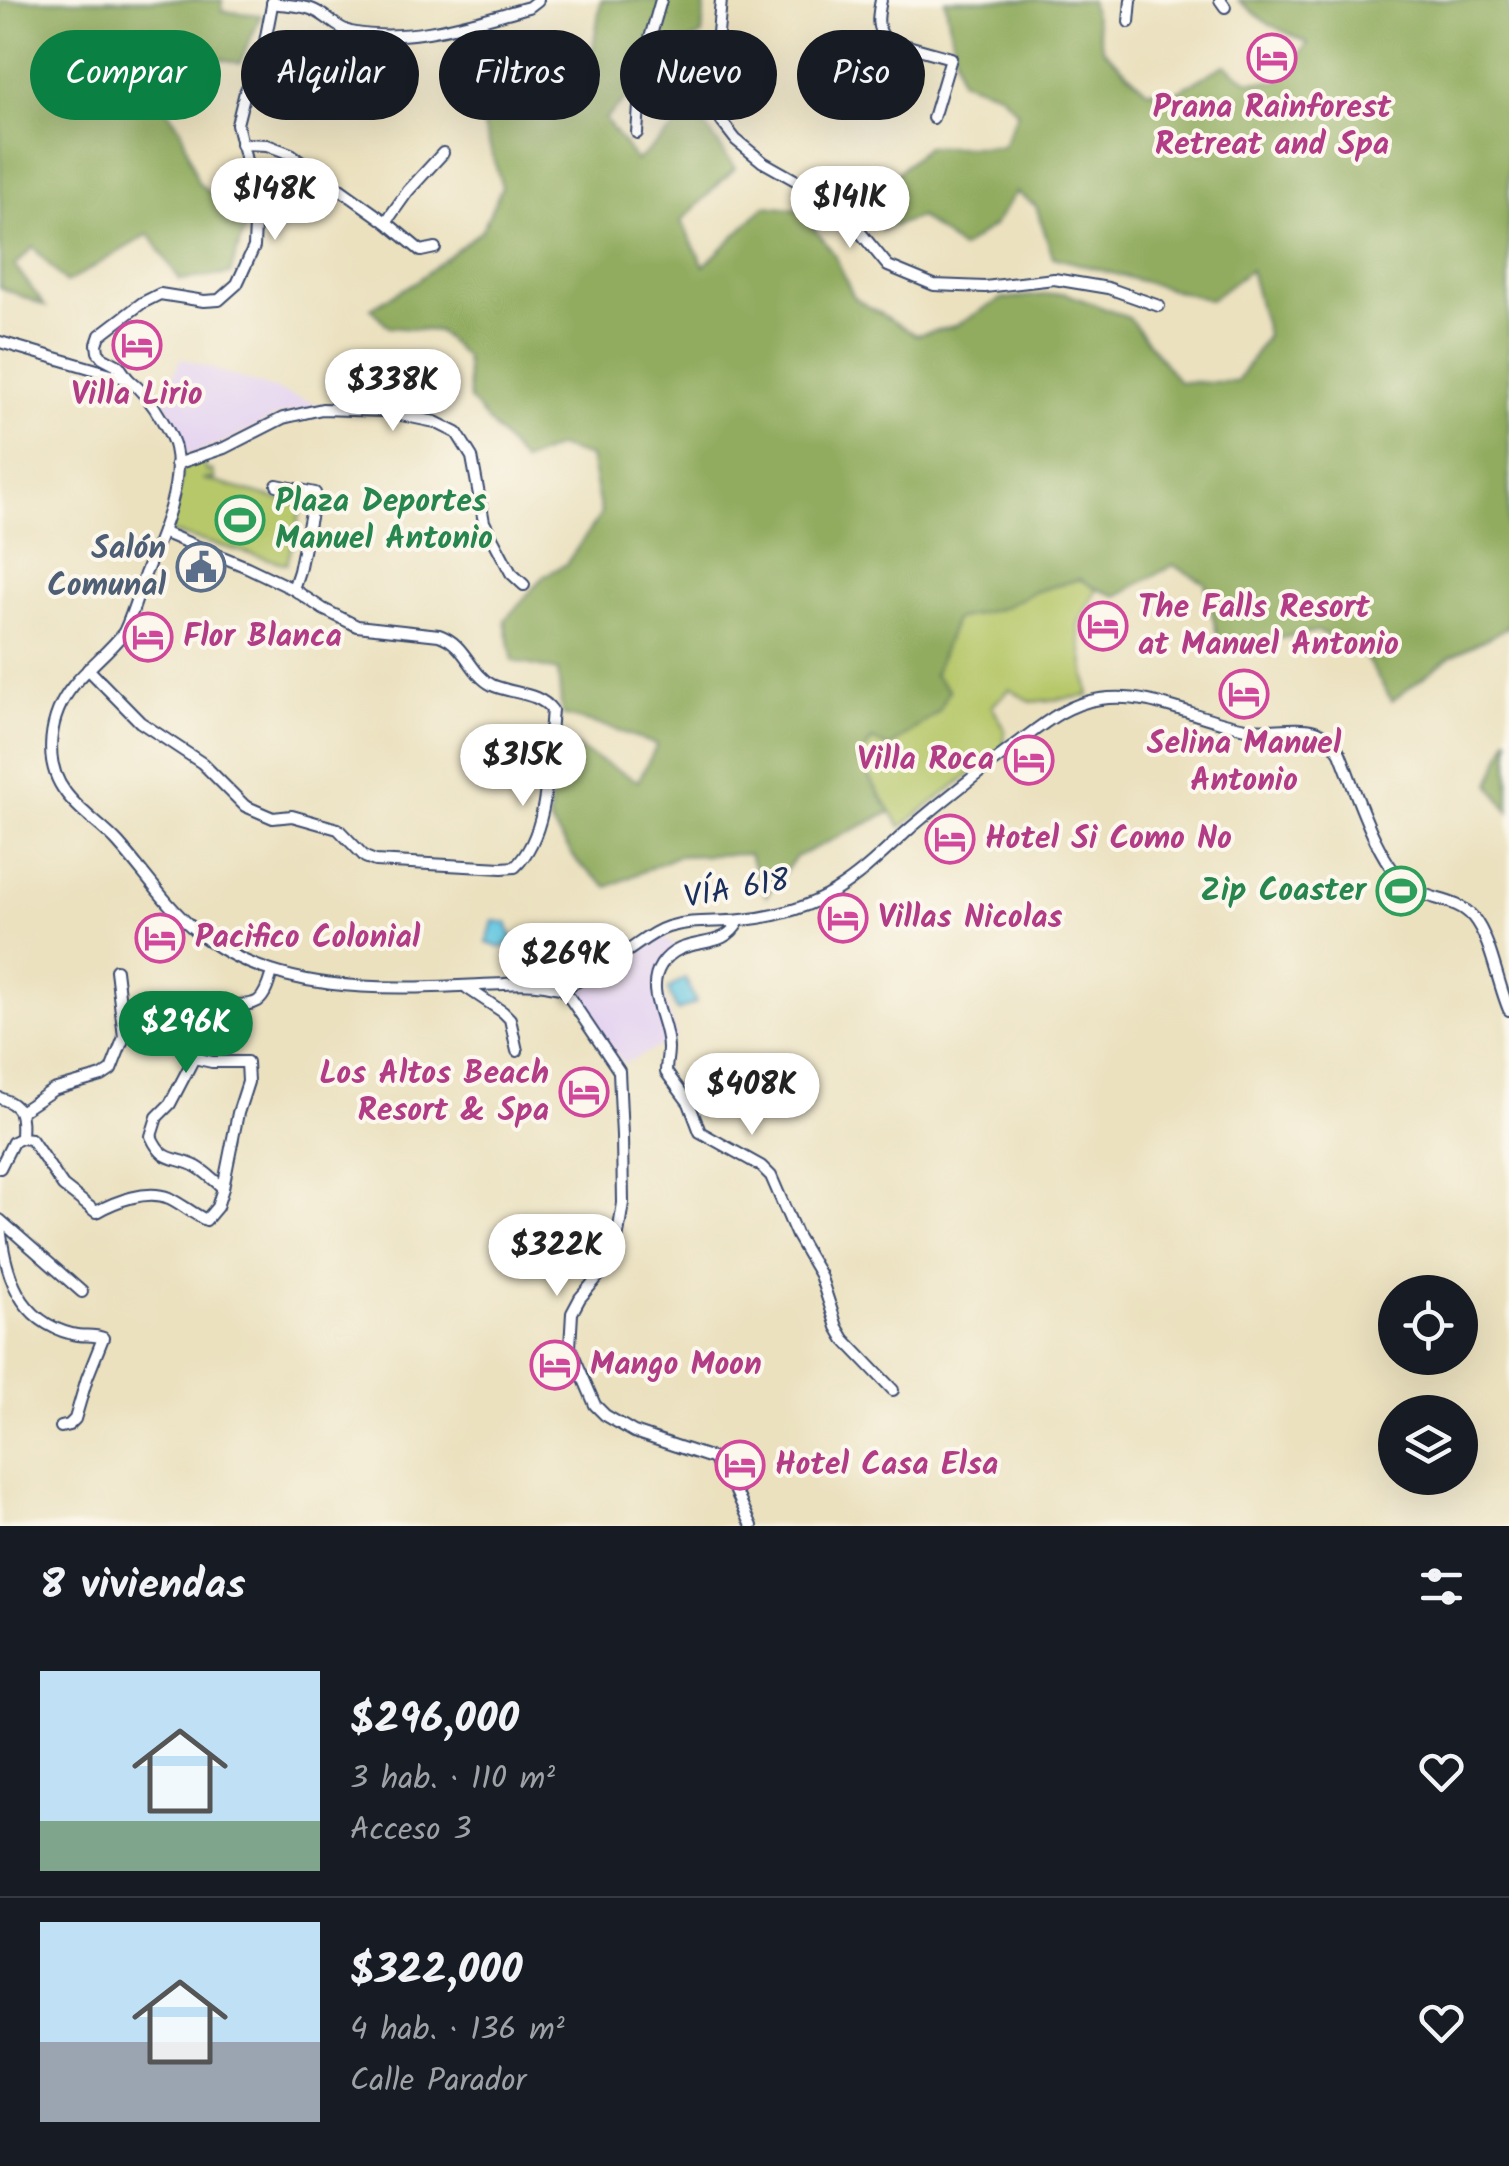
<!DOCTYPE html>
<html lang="es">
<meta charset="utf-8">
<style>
:root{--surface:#171b24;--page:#20242c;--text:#f1f3f6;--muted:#9ea1a6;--line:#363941;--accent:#0b8043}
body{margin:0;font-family:Kalam,sans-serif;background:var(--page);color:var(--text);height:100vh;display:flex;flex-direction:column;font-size:38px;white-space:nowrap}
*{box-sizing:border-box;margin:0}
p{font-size:32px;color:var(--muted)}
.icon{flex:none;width:55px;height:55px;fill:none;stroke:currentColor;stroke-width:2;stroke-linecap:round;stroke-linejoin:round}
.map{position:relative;height:1526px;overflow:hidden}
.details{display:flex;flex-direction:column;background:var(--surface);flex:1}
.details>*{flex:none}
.hud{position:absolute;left:30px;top:30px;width:1000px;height:90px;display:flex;gap:20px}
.buttons{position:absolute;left:1378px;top:1275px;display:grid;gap:20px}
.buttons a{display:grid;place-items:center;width:100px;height:100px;border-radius:50%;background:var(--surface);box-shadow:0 10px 40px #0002;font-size:50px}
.price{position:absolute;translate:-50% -85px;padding:0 22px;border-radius:35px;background:#fff;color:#222;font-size:32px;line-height:65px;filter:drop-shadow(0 2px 5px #0008)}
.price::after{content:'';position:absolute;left:50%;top:60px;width:30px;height:22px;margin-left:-15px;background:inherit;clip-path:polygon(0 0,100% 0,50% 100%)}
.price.active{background:var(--accent);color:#fff}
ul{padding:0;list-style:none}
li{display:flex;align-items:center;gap:30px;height:250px;padding:0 40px}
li+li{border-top:2px solid var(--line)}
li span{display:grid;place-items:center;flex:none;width:280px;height:200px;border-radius:0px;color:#555}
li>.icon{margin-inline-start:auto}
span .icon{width:120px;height:120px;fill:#fffc;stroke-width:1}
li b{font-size:42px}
h2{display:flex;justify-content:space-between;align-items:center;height:120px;padding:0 40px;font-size:42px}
.chip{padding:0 35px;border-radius:45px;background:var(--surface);box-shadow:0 10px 40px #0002;font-size:35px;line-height:90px}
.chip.active{background:var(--accent);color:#fff}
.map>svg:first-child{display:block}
.built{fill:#e4d3f1}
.green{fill:#b7c86b;stroke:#697c64;stroke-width:2.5}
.forest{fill:#91ac5f;stroke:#566e5e;stroke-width:2.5}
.water{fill:#62c6e0;stroke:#3e7a9f;stroke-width:2.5}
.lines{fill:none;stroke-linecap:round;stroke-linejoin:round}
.minor-casing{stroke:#3a4a6d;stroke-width:14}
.minor{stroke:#fff;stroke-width:10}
.labels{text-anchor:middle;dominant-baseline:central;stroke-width:8;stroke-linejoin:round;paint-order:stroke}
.hotel-label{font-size:32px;font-weight:bold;fill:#b23c85;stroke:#fbf7ec;text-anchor:start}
.leisure-label{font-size:32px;font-weight:bold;fill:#27864d;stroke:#fbf7ec;text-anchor:start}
.service-label{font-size:32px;font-weight:bold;fill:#4e5e75;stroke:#fbf7ec;text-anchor:end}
.street-label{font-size:32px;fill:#1b2f5e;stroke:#fbf7ec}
</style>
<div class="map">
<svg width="1509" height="1526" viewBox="0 0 1509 1526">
<rect width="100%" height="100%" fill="#fbf7ec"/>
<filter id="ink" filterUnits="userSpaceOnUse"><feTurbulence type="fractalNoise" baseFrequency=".01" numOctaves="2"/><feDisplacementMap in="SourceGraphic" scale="20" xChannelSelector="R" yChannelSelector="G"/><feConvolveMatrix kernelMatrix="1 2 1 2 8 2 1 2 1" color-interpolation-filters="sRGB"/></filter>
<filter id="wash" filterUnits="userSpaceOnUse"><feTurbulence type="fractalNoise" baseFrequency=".0048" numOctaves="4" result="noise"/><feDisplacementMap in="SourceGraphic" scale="40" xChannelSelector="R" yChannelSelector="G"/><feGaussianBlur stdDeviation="2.25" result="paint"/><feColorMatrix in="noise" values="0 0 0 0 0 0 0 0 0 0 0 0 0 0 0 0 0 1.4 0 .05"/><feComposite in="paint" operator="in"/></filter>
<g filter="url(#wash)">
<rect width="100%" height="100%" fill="#ebe1bf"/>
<g class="built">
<path d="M181 358 320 405 279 415 226 441 189 455 163 398Z"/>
<path d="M660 935 679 948 658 979 677 1038 623 1064 572 989Z"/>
</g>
<g class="green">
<path d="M202 458 207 472 212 470 215 479H203L302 506 287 564 169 532 181 477V466Z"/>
<path d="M1080 579 1097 589 1078 625 1089 696 1031 702 1010 689 992 706 1005 730 1004 748 901 827 858 760 872 740 933 675 955 619 1002 608 1033 592Z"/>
</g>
<g class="forest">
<path d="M0 0H222V11L261 15 240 63 196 53 156 95 181 129 198 183 246 224 230 274 180 280 149 234 66 283 33 247 15 266 45 306 0 287Z"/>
<path d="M601 0H705L702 35 685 44 605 119 636 161 695 111 735 168 681 221 704 266 765 206 800 210 834 254 854 298 916 335 955 326 1001 299 1065 293 1129 318 1179 382H1237L1267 335 1250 270 1210 300 1053 257 1036 206 1016 192 994 225 961 249 920 217 881 230 872 196 926 147H1002L1018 112 999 93 960 80 945 0H1090L1103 49 1146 90 1174 93 1225 65 1248 81 1278 82 1308 43 1267 23 1238 0H1509V627L1450 657 1392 701 1364 655 1318 631 1272 640 1219 642 1205 583 1173 565 1117 596 1097 589 1079 579 1034 592 1002 608 955 619 934 675 949 690 939 711 889 748 872 740 858 760 891 812 796 857 766 896 749 854 677 856 608 887 579 864 549 821 557 732 582 751 638 781 657 745 611 728 562 715 558 671 513 661 505 620 544 576 566 564 601 514 590 457 557 447 523 462 470 400 465 357 438 331 389 327 371 308 417 281 482 230 502 187 476 101 531 70 593 49Z"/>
<path d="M1509 737V812L1490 784Z"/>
</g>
<g class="water">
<path d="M493 921 507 923 514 942 501 948 487 943Z"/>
<path d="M685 978 696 1003 677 1011 668 989Z"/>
</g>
</g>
<g filter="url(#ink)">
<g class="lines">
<g class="minor-casing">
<g id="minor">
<path d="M721 0 715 66 722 122 736 140 763 162 836 203 888 266 934 285 985 287 1054 279 1108 288 1159 306"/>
<path d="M881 0C878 16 875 27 886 40L951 58 933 118"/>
<path d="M1220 0 1225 7"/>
<path d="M272 3C284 5 299 5 311 9 326 14 335 28 351 32 412 44 472 22 529 7L538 0"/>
<path d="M1129 22 1131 0"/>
<path d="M637 133 642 66 661 0"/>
<path d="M241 144 267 145 291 154 386 222 421 251 435 248"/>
<path d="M386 222 408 191 443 153"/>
<path d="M0 342 128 379C143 391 153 404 162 420 167 429 173 438 175 448 184 486 159 540 145 574 138 594 133 613 124 632 109 652 89 666 73 686 49 715 42 762 66 793 80 812 103 826 119 844 144 872 166 906 195 930 280 1001 402 988 504 984 517 983 532 983 545 985 551 986 556 988 561 988 569 987 577 981 584 978 598 969 612 961 626 952 640 943 652 932 668 927 693 919 717 923 742 920 774 917 807 908 835 891 861 875 882 854 905 833 940 802 977 774 1014 746 1041 726 1065 704 1100 699 1153 691 1201 722 1252 729 1288 734 1318 715 1340 753 1355 789 1378 867 1411 888 1430 901 1457 898 1473 917 1491 939 1497 982 1509 1010"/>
<path d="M128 379 119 366 102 357 98 352 97 344 100 335 142 303 160 294 204 301 219 300 237 284 254 247 256 201 237 124 245 92 262 57 273 0"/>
<path d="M176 464 224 448 283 418 322 409 382 411 435 422 457 433 472 457 484 522 511 573 524 585"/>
<path d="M277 485 315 493 299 571 293 589"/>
<path d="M88 669 140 722 202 763 245 806 273 818 292 816 338 829 365 857 375 861 502 868 515 867C552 831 547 759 552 710 539 692 512 694 492 685 470 674 466 644 439 635L357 626 323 609 293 589 247 567 162 532"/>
<path d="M739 921C722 954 683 932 661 965 644 992 668 1019 668 1048 668 1056 666 1064 666 1072L689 1103 700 1132 761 1166 771 1176 797 1236 820 1275 837 1327 844 1339 893 1390"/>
<path d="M467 988 503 1012 510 1019 517 1051"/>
<path d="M563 988 619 1071 622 1136 623 1203 617 1240 612 1257 607 1266 580 1298 572 1313 570 1347 595 1405 605 1415 634 1432 712 1458 729 1477 752 1526"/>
<path d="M194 1058 170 1104 157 1117 151 1136C164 1165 175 1155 197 1167 206 1172 215 1181 223 1188"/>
<path d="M0 1098C23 1106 22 1115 21 1138"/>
<path d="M20 1112 53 1090 102 1076 111 1070 124 1037 116 970"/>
<path d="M21 1138 31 1139 63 1186 96 1212C116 1201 147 1189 169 1198 180 1203 193 1214 206 1220L217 1207 223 1188 238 1113 248 1082 247 1062H212L194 1058 198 1053C192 1031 200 1007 226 1005 236 1004 248 1007 258 1001 266 995 269 982 272 972"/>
<path d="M0 1168 13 1142 21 1138"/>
<path d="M0 1220 82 1292"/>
<path d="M0 1226C5 1274 19 1321 72 1334 83 1337 93 1334 103 1338L87 1378 75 1419 69 1425 61 1427"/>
</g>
</g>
<use href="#minor" class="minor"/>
</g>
</g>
<defs>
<g id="hotel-ring" transform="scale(2.5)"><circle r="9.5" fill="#fbf7ec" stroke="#d1479c" stroke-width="1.5"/><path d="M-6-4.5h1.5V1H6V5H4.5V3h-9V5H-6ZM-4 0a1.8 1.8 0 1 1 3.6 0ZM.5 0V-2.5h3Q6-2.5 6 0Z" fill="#d1479c"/></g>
<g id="stadium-ring" transform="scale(2.5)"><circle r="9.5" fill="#fbf7ec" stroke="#2e9e5b" stroke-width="1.5"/><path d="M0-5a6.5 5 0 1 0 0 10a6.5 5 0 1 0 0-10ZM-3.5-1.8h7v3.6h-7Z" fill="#2e9e5b"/></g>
<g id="civic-ring" transform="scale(2.5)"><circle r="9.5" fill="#fbf7ec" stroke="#5c6f8a" stroke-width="1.5"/><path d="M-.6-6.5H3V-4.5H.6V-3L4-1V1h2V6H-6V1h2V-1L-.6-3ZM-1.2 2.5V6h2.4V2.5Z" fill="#5c6f8a"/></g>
</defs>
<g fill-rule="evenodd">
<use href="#hotel-ring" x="1272" y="58"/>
<use href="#hotel-ring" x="137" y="345"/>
<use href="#stadium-ring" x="240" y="520"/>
<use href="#civic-ring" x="201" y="567"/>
<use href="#hotel-ring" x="1103" y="626"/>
<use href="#hotel-ring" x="148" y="637"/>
<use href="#hotel-ring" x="1244" y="694"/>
<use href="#hotel-ring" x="1029" y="760"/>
<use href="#hotel-ring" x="950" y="839"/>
<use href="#stadium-ring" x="1401" y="891"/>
<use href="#hotel-ring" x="843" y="918"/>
<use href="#hotel-ring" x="160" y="938"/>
<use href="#hotel-ring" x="584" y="1092"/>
<use href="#hotel-ring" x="555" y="1365"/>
<use href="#hotel-ring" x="740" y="1465"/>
</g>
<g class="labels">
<g class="hotel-label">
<text x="1272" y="108" text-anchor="middle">Prana Rainforest<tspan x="1272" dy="37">Retreat and Spa</tspan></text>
<text x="137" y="395" text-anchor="middle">Villa Lirio</text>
<text x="1138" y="608">The Falls Resort<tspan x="1138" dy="37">at Manuel Antonio</tspan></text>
<text x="183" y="637">Flor Blanca</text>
<text x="1244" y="744" text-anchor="middle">Selina Manuel<tspan x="1244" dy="37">Antonio</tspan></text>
<text x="994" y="760" text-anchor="end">Villa Roca</text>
<text x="985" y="839">Hotel Si Como No</text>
<text x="878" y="918">Villas Nicolas</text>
<text x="195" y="938">Pacifico Colonial</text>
<text x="549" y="1074" text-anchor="end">Los Altos Beach<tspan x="549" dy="37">Resort &amp; Spa</tspan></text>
<text x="590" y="1365">Mango Moon</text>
<text x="775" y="1465">Hotel Casa Elsa</text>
</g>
<g class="leisure-label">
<text x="275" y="502">Plaza Deportes<tspan x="275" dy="37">Manuel Antonio</tspan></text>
<text x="1366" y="891" text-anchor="end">Zip Coaster</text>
</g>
<g class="service-label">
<text x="166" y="549">Salón<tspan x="166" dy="37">Comunal</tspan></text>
</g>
<g class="street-label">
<text transform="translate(737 890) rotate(-10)">VÍA 618</text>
</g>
</g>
</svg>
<div class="buttons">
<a><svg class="icon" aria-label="locate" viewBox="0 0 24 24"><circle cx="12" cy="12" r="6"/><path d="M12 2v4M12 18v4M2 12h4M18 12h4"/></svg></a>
<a><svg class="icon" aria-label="layers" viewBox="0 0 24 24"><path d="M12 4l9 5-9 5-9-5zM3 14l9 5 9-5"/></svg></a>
</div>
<b class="price" style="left:275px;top:243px">$148K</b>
<b class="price" style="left:850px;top:251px">$141K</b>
<b class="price" style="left:393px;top:434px">$338K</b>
<b class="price" style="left:523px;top:809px">$315K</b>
<b class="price" style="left:566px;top:1008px">$269K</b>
<b class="price active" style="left:186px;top:1076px">$296K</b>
<b class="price" style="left:752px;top:1138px">$408K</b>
<b class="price" style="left:557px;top:1299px">$322K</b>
<div class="hud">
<a class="chip active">Comprar</a>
<a class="chip">Alquilar</a>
<a class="chip">Filtros</a>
<a class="chip">Nuevo</a>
<a class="chip">Piso</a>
</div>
</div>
<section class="details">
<h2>8 viviendas<svg class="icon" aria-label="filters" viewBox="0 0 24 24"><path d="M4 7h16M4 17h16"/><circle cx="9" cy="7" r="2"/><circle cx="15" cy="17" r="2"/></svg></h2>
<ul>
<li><span style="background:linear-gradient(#bfe0f5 75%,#7fa58c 0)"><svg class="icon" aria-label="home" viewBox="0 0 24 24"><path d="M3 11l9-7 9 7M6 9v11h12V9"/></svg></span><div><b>$296,000</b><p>3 hab. · 110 m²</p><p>Acceso 3</p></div><svg class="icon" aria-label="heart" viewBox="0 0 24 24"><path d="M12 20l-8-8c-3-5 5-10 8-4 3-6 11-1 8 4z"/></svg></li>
<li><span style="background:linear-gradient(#bfe0f5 60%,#9aa5b1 0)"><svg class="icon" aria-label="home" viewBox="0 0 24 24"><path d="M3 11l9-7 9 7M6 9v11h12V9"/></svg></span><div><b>$322,000</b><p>4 hab. · 136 m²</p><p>Calle Parador</p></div><svg class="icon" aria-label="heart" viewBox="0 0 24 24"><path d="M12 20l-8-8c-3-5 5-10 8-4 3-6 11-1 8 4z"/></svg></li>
</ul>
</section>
